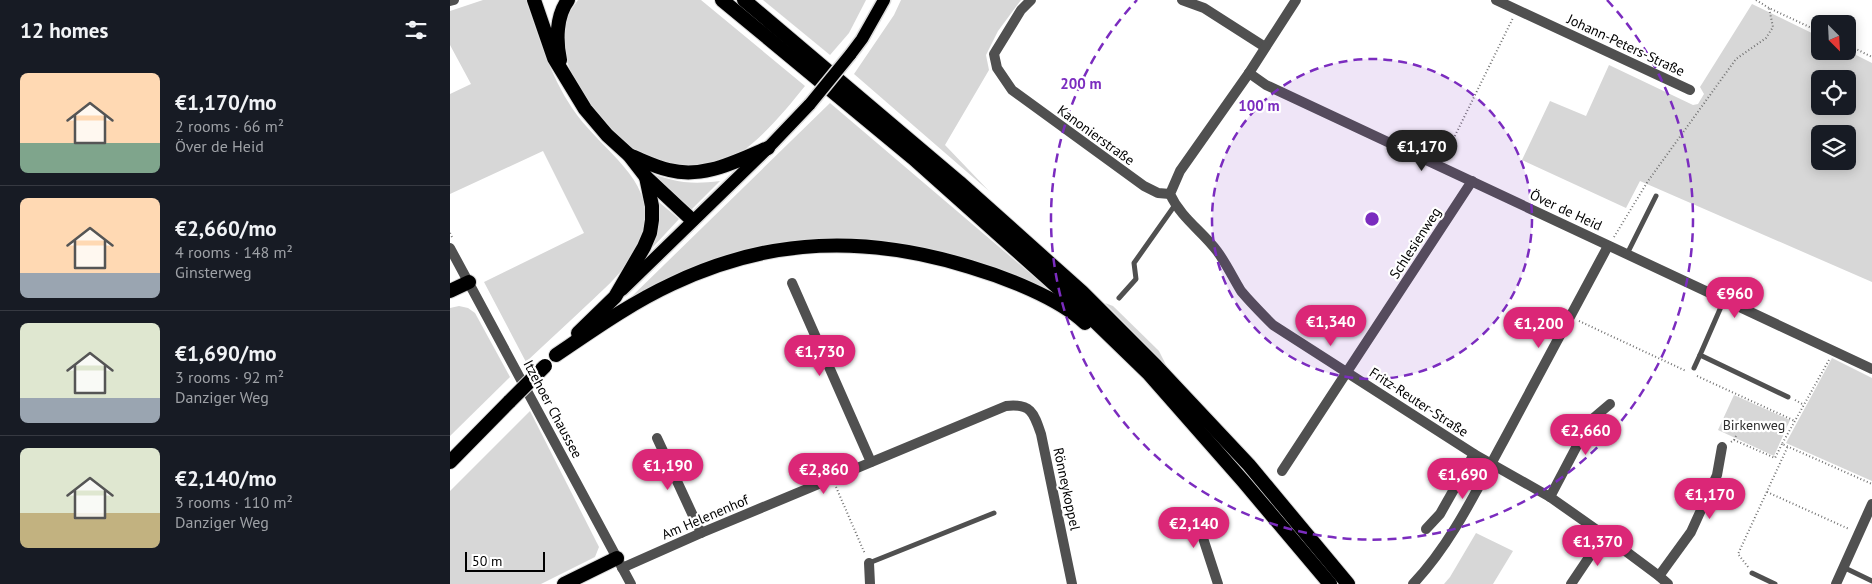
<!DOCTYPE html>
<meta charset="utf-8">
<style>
:root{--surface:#171b24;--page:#20242c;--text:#f1f3f6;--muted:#9ea1a6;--line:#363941;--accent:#db2777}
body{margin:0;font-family:"PT Sans",sans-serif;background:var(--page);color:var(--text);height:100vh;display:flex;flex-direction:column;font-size:19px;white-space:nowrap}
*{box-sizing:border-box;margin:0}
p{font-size:16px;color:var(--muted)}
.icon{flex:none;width:28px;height:28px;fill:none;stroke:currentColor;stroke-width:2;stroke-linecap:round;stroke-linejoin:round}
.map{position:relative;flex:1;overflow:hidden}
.details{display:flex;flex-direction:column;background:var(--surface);width:450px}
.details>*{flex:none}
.needle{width:32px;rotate:156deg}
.controls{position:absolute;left:1361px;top:15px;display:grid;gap:10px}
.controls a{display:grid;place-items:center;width:45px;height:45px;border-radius:8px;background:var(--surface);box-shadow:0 2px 12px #0003;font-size:25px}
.scale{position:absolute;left:15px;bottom:12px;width:80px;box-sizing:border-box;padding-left:5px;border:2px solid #000;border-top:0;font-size:14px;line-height:18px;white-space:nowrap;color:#000;-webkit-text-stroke:4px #fff;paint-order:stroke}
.price{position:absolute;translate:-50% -42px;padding:0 11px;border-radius:18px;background:var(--accent);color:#fff;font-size:16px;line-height:32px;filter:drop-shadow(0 1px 2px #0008)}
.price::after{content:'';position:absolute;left:50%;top:30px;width:15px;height:11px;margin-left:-8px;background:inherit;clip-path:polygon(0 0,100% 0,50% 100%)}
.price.active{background:#222;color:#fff}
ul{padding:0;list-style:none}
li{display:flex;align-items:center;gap:15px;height:125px;padding:0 20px}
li+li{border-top:1px solid var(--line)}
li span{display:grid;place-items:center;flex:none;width:140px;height:100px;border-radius:8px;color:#555}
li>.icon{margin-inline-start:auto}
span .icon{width:60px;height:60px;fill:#fffc;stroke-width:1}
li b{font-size:21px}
h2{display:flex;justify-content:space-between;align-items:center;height:60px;padding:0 20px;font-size:21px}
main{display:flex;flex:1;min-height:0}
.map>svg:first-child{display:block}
.green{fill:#d7d7d7;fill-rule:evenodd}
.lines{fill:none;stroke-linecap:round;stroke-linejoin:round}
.primary-casing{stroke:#dbdbdb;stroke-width:15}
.trunk-casing{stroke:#dbdbdb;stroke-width:16}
.path{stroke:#727272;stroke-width:2;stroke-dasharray:1 2.5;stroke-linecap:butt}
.service{stroke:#505050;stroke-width:5}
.minor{stroke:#505050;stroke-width:10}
.tertiary{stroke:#505050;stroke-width:10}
.primary{stroke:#000;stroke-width:12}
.trunk{stroke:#000;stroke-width:14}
.primary-bridge-casing{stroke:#dbdbdb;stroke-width:15;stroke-linecap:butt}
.trunk-bridge-casing{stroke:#dbdbdb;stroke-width:16;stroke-linecap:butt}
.primary-bridge{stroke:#000;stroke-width:12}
.trunk-bridge{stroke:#000;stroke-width:14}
.ring{fill:none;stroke:#7b2cbf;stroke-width:2.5;stroke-dasharray:9 6}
.labels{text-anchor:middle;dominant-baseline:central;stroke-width:4.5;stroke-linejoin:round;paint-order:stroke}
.street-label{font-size:14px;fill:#000;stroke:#fff}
.park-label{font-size:14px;fill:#2e2e2e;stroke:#fff}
.centre{fill:#7b2cbf;stroke:#fff;stroke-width:2.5}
.ring-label{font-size:15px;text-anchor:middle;font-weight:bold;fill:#7b2cbf;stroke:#fff;stroke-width:4.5;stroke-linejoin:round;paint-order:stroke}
</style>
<main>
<section class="details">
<h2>12 homes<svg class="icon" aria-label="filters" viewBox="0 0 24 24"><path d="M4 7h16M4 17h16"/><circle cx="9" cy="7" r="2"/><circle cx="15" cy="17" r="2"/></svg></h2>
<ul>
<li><span style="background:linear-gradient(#ffd9b3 70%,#7fa58c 0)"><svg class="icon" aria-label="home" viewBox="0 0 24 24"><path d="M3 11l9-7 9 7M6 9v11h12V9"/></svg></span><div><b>€1,170/mo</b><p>2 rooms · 66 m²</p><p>Över de Heid</p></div></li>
<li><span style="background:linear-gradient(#ffd9b3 75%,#9aa5b1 0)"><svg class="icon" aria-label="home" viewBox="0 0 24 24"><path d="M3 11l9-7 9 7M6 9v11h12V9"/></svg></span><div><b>€2,660/mo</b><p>4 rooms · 148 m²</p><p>Ginsterweg</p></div></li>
<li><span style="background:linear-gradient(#dfe7d0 75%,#9aa5b1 0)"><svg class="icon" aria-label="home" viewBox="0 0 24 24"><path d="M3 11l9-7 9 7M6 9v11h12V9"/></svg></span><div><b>€1,690/mo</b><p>3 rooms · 92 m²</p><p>Danziger Weg</p></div></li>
<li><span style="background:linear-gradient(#dfe7d0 65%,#c2b280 0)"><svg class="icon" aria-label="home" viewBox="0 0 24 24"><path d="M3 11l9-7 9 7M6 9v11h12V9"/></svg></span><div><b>€2,140/mo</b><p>3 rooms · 110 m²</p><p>Danziger Weg</p></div></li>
</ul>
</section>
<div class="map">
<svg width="1422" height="584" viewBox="0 0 1422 584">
<rect width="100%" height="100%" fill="#fff"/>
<g class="green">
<path d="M33 0H76C89 38 100 75 122 108 155 158 226 188 181 258 169 276 153 290 137 305 117 324 96 343 76 362L34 282 134 233 93 151 0 194V94L21 84 0 45V11Z"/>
<path d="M128 0H251L355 86C334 112 297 158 265 165 256 167 236 168 227 167 217 166 197 156 188 152 152 133 103 66 115 23 117 15 123 7 128 0Z"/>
<path d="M313 0H416L399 33 380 55Z"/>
<path d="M451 0H571L548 31 536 55 539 70 495 145 539 191 404 74 444 15Z"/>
<path d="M1302 4 1370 37V51H1398L1422 63V282L1190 181 1176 208 1072 160 1100 101 1136 116 1159 65 1243 105 1248 104 1254 94 1250 87ZM1370 79H1398V106H1370ZM1370 134H1398V161H1370Z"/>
<path d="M380 103 615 303 471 249 439 242 400 239 348 242 174 304Z"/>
<path d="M193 170C222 182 239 185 270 181L242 209H235Z"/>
<path d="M203 197 229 219 202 248 204 241Z"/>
<path d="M655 303 663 306 709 351 717 367Z"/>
<path d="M9 306 18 308 25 313 60 377 0 436V308Z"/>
<path d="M1382 358 1422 378V481L1336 443Z"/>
<path d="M1284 395 1340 420 1324 456 1268 430Z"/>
<path d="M80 411 149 547 145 557 91 584H0V491Z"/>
<path d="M1026 533 1063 551 1043 584H994L1000 577Z"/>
</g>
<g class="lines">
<g class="primary-casing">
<g id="primary">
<path d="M400 55 412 39 434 0"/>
<path d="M172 290 318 148 360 104"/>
</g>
</g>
<g class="trunk-casing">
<g id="trunk">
<path d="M84 0 104 58 135 109 157 135 179 155 196 177 242 220"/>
<path d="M272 0 463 158 633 310 698 373 793 481 880 584"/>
<path d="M294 0 509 182 632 292 706 366 799 465 898 584"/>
<path d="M110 60C106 41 106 16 118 0"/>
<path d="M179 155C192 160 205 167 219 170 254 179 286 161 318 148"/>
<path d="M0 291 19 282"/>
<path d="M128 333 165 297 194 247 200 233 202 220V206L196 177"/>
<path d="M106 355C143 330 181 303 222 284 320 237 417 235 520 267 554 277 609 298 635 323"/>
<path d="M0 462 60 401"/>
<path d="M114 584 167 558"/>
</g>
</g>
<g class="path">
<path d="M1306 0 1319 8"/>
<path d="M1398 45 1422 57"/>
<path d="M994 158 1063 18"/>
<path d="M0 233 3 239"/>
<path d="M1164 237 1198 181 1286 59 1316 38 1323 27 1319 8 1370 32"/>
<path d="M1129 321 1236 371"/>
<path d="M1379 360 1332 444 1422 484"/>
<path d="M1247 376 1345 421"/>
<path d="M1345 400 1354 405"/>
<path d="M1284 440 1287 434"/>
<path d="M1281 442 1284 440 1325 458 1332 444"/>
<path d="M386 487 415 554"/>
<path d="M1317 492 1399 529"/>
<path d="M1298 567 1288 554 1338 446"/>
</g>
<g class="service">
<path d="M1177 254 1206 196"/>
<path d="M669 298 686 279 684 263 725 205"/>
<path d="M1274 300 1250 355 1338 397"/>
<path d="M1244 368 1250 355"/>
<path d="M419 563 544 513"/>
<path d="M1393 567 1422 581"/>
<path d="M1302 573 1325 584"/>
</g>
<g class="minor">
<path d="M581 0 571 10 544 54 547 68 562 90 694 186 708 193 720 194"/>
<path d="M732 0 754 8 815 47"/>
<path d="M846 0 799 73 730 171 720 194C731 218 752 231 767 251 776 263 783 278 791 291 801 303 812 314 823 325L1024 454 1100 497 1154 535 1209 576 1218 584"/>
<path d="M1046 0 1240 90"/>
<path d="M0 1 4 0"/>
<path d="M799 73 816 85 1422 369"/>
<path d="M342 283 421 462"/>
<path d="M207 438 251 533"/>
<path d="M832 471 1022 181"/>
<path d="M1100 497 1140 421 1160 404"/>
<path d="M763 519 752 535 768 584"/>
<path d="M976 529 990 514 1024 454"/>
<path d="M419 563 420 584"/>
<path d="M172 568 251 533 556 406C581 403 584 413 591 434L622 584"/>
<path d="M1209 576 1241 532 1267 475 1272 447"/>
<path d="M963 584C1002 543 1027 489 1054 440 1089 375 1124 310 1158 246"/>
<path d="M1121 584 1154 535"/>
<path d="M1386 584 1422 504"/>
</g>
<path class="tertiary" d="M0 248 181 584"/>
<use href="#primary" class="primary"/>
<use href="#trunk" class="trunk"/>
<g class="primary-bridge-casing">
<path id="primary-bridge" d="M360 104 400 55"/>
</g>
<g class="trunk-bridge-casing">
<path id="trunk-bridge" d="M60 401 95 366"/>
</g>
<use href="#primary-bridge" class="primary-bridge"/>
<use href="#trunk-bridge" class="trunk-bridge"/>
</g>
<circle cx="922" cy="219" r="160" fill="#7b2cbf" fill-opacity=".12"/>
<g class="ring">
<circle cx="922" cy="219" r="160"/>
<path d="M1157 0A321 321 0 1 1 687 0"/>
</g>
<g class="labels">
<g class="street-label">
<text transform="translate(1176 45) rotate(25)">Johann-Peters-Straße</text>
<text transform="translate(646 135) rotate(36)">Kanonierstraße</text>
<text transform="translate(1116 210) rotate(25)">Över de Heid</text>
<text transform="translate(965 243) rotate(-57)">Schlesienweg</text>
<text transform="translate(969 402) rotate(33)">Fritz-Reuter-Straße</text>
<text transform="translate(103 409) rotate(62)">Itzehoer Chaussee</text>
<text transform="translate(617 489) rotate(78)">Rönneykoppel</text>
<text transform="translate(255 517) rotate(-23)">Am Helenenhof</text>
</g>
<g class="park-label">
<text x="1304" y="425">Birkenweg</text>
</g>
</g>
<circle cx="922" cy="219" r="8" class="centre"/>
<g class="ring-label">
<text x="631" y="89">200 m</text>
<text x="809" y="111">100 m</text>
</g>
</svg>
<div class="controls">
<a><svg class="needle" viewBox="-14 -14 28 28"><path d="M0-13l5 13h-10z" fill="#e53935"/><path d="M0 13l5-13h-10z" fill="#9ea1a6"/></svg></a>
<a><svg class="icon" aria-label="locate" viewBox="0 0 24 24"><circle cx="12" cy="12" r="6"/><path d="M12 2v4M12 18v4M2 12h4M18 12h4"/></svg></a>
<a><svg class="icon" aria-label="layers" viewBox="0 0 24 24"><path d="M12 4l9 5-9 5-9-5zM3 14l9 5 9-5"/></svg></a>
</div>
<div class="scale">50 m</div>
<b class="price active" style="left:972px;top:172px">€1,170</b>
<b class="price" style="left:1285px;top:319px">€960</b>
<b class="price" style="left:881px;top:347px">€1,340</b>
<b class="price" style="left:1089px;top:349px">€1,200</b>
<b class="price" style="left:370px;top:377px">€1,730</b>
<b class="price" style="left:1136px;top:456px">€2,660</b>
<b class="price" style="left:218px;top:491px">€1,190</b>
<b class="price" style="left:374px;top:495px">€2,860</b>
<b class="price" style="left:1013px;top:500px">€1,690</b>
<b class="price" style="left:1260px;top:520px">€1,170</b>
<b class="price" style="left:744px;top:549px">€2,140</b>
<b class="price" style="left:1148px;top:567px">€1,370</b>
</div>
</main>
